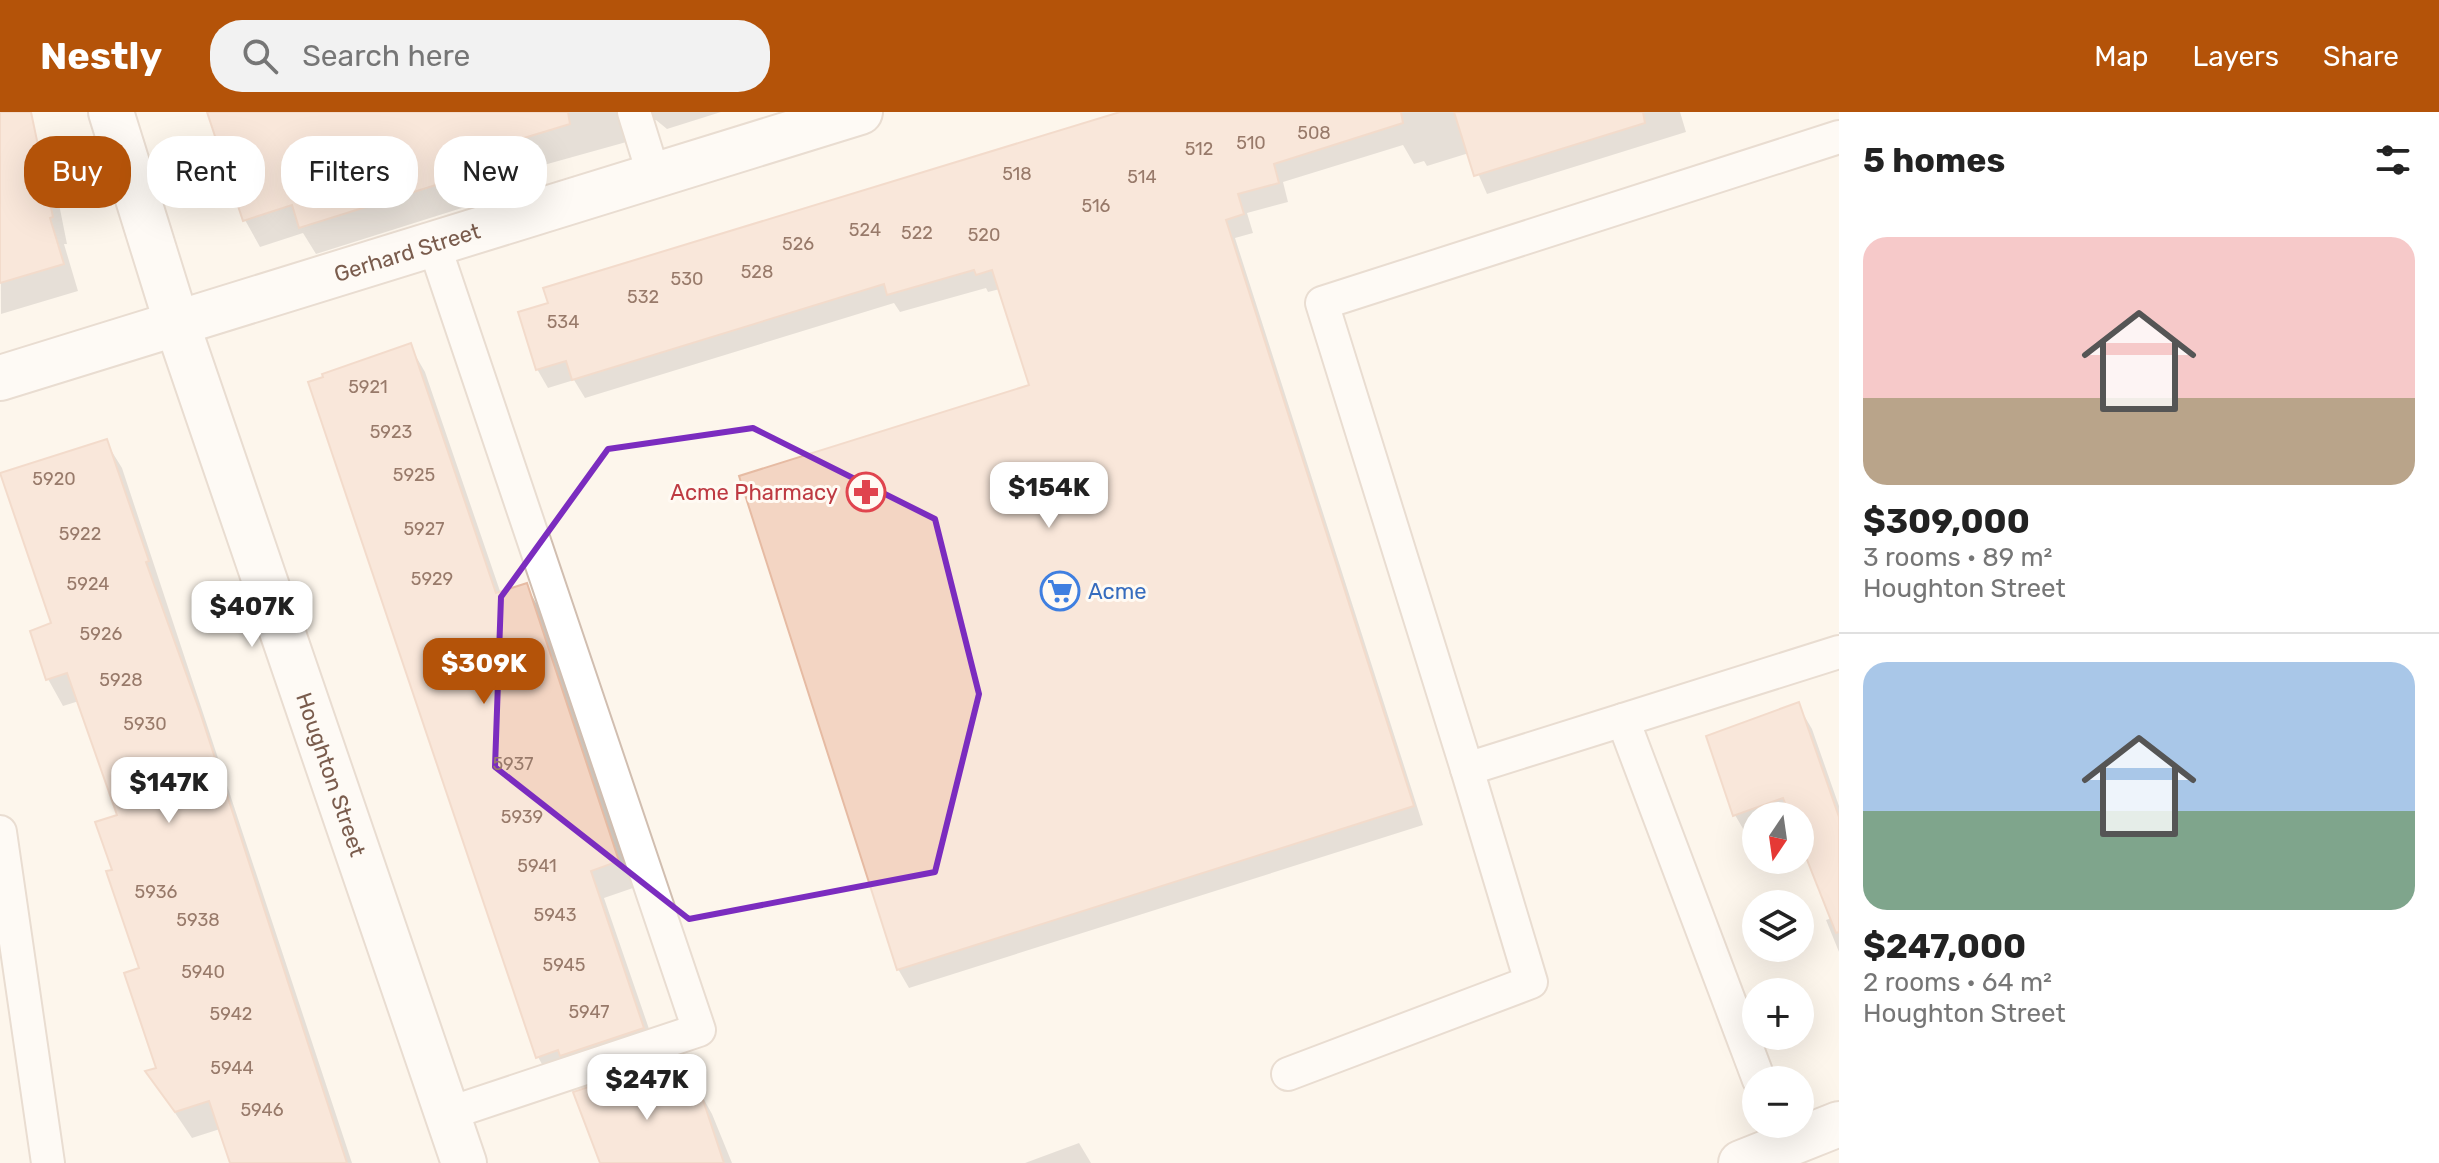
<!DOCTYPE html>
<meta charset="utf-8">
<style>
:root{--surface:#fff;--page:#f2f2f2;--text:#222;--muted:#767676;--line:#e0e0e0;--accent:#b45309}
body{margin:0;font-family:Rubik,sans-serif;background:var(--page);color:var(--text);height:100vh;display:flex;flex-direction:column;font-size:30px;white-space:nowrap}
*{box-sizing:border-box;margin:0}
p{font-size:26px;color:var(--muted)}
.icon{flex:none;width:44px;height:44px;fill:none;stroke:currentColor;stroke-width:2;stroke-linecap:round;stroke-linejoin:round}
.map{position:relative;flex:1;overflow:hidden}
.details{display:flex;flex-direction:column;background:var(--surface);width:600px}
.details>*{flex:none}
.guide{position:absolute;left:24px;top:24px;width:760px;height:72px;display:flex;gap:16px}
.needle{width:52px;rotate:193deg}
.tools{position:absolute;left:1742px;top:690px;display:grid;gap:16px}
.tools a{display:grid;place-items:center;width:72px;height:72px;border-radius:50%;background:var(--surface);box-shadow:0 8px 32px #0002;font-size:40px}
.price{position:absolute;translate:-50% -68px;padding:0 18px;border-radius:16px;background:#fff;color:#222;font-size:26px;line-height:52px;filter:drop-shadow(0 2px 4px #0008)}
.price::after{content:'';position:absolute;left:50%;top:48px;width:24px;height:18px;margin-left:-12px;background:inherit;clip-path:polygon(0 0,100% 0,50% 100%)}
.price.on{background:var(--accent);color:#fff}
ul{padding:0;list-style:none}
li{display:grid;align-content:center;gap:16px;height:424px;padding:0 24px}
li+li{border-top:2px solid var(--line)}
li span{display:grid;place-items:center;height:248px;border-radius:24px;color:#555}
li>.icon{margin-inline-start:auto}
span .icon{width:144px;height:144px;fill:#fffc;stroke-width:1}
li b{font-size:34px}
h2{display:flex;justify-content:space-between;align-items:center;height:96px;padding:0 24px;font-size:34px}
.tag{padding:0 28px;border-radius:32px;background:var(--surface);box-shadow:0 8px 32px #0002;font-size:28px;line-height:72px}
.tag.on{background:var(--accent);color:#fff}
header{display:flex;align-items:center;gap:48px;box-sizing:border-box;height:112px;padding:0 40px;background:var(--accent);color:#fff}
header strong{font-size:38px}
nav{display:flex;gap:44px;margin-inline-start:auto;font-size:28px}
.search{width:560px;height:72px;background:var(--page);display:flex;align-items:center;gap:20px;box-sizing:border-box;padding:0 28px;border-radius:32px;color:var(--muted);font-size:30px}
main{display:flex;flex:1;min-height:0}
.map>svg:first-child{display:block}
.shadow{fill:#0003}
.building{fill:#f3d5c3;stroke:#e6bba3;stroke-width:2}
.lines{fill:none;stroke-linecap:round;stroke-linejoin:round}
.lane-casing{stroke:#d1beb0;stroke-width:36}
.street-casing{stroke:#d1beb0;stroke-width:48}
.lane{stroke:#fff;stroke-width:32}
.street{stroke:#fff;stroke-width:44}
.marked{fill:none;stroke:#7b2cbf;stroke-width:6;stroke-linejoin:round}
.labels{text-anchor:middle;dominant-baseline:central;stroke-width:6;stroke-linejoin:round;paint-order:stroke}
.number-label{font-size:18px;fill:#987a6a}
.street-label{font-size:22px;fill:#7a5c4d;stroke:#fffaf3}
.health-label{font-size:22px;fill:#be3a42;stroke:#fffaf3;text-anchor:end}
.shop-label{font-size:22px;fill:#366cbe;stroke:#fffaf3;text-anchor:start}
</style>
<header>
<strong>Nestly</strong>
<div class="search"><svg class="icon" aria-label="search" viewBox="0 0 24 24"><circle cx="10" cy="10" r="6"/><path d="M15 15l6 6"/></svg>Search here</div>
<nav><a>Map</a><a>Layers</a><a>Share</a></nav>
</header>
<main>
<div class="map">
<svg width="1839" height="1051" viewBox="0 0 1839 1051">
<rect width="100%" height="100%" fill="#fdf6ec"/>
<g class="shadow">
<path d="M0 0H22L31 27 46 54 58 87 67 132H64L78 179 1 202Z"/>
<path d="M209 0H721L667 17 656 8H643L630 29 479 71 484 89 316 142 303 121 260 135 245 108Z"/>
<path d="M1127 0H1680L1686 20 1487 82 1469 41 1427 54 1424 49 1414 52 1403 33 1283 70 1288 90 1247 101 1253 121 1235 126 1423 713 909 876 898 857 1031 274 1000 177 988 180 986 176 900 200 894 191 585 286 574 268 548 276 537 257Z"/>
<path d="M410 234 425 260 501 482 526 473 541 500 633 776 604 786 658 943 553 972 538 945Z"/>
<path d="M106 330 122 356 352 1051H232L220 1017 192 1026 148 961 159 957 120 704 79 589 63 594 48 567 32 520 54 513Z"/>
<path d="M1798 593 1812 617 1839 694V840L1826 808 1832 806 1800 724V704H1756V724L1749 727 1735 703Z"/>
<path d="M656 955 672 984 697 975 712 1002 732 1051H600Z"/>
<path d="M1079 1031 1091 1051H1025Z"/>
</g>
<g class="building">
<path d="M0 0H31L53 105 50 106 64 152 0 171Z"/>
<path d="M207 0H568L570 12 465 44 471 62 299 116 292 93 243 109Z"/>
<path d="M1120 0H1401L1403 11 1274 52 1279 71 1238 82 1244 102 1226 108 1414 694 897 858 739 364 1029 273 992 158 976 163 974 158 887 183 884 172 572 268 566 249 536 258 518 200 548 191 543 176Z"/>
<path d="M1454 0H1643L1645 11 1474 64Z"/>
<path d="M411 231 496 481 527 471 619 749 591 759 644 916 560 944 558 938 536 946 308 270 323 265 322 262Z"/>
<path d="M107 327 149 449 146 450 200 600 347 1051H230L209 989 175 1000 145 959 156 956 124 861 139 856 106 759 112 758 95 710 117 703 67 561 46 568 30 519 51 511 0 361Z"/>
<path d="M1799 590 1839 705V820L1836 821 1800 730V704H1790L1783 686 1733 704 1706 624Z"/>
<path d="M656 952 667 984 698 973 724 1051H600L573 980Z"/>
</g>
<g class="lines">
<g class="lane-casing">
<g id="lane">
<path d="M634 0 654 64"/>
<path d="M434 133 699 918 447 1002"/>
<path d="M1623 608 1467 657 1322 191 1839 25"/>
<path d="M0 720 48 1051"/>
<path d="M1288 962 1531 870 1467 657"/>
<path d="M1759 968 1623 608 1839 540"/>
</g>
</g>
<g class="street-casing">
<g id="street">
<path id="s1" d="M111 0 177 212 464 1051"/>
<path id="s2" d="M0 266 860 0"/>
<path d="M1741 1051 1839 1012"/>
</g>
</g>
<use href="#lane" class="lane"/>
<use href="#street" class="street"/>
</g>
<path d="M0 0H1839V1051H0ZM753 316 935 407 979 582 935 760 689 807 495 655 501 485 608 337Z" fill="#fdf6ec" fill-opacity=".55" fill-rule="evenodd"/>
<path class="marked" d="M753 316 935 407 979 582 935 760 689 807 495 655 501 485 608 337Z"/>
<defs>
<g id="pharmacy-ring" transform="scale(2)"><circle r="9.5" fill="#fffaf3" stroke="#e0444e" stroke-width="1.5"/><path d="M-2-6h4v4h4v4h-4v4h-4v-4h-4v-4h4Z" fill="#e0444e"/></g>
<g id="supermarket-ring" transform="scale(2)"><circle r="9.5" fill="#fffaf3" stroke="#3f7fe0" stroke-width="1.5"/><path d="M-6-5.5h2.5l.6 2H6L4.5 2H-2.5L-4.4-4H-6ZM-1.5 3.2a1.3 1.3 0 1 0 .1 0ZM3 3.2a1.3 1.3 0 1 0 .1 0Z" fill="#3f7fe0"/></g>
</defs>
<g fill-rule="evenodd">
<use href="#pharmacy-ring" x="866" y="380"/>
<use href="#supermarket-ring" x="1060" y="479"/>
</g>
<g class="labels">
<g class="number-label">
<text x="1314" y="21">508</text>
<text x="1251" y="31">510</text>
<text x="1199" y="37">512</text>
<text x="1017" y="62">518</text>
<text x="1142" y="65">514</text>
<text x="1096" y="94">516</text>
<text x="865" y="118">524</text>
<text x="917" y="121">522</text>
<text x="984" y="123">520</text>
<text x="798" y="132">526</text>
<text x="757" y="160">528</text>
<text x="687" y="167">530</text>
<text x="643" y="185">532</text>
<text x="563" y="210">534</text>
<text x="368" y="275">5921</text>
<text x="391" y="320">5923</text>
<text x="414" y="363">5925</text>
<text x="54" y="367">5920</text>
<text x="424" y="417">5927</text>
<text x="80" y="422">5922</text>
<text x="432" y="467">5929</text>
<text x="88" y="472">5924</text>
<text x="101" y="522">5926</text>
<text x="121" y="568">5928</text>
<text x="145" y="612">5930</text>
<text x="513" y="652">5937</text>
<text x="522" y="705">5939</text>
<text x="537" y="754">5941</text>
<text x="156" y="780">5936</text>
<text x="555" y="803">5943</text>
<text x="198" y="808">5938</text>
<text x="564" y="853">5945</text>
<text x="203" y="860">5940</text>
<text x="589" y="900">5947</text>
<text x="231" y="902">5942</text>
<text x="232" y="956">5944</text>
<text x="262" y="998">5946</text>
</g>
<g class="street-label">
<text stroke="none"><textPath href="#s2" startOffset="426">Gerhard Street</textPath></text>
<text stroke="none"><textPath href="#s1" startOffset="698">Houghton Street</textPath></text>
</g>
<g class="health-label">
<text x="838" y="380">Acme Pharmacy</text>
</g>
<g class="shop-label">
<text x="1088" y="479">Acme</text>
</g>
</g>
</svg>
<div class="tools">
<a><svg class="needle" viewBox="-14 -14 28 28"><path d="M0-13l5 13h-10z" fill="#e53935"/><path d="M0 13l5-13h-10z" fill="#767676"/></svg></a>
<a><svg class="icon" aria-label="layers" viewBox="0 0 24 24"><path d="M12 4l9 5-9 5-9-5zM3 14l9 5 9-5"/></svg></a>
<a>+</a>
<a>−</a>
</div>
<b class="price" style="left:1049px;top:418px">$154K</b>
<b class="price" style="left:252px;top:537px">$407K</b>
<b class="price on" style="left:484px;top:594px">$309K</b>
<b class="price" style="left:169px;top:713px">$147K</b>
<b class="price" style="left:647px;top:1010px">$247K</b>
<div class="guide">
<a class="tag on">Buy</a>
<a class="tag">Rent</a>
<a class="tag">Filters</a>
<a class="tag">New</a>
</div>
</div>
<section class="details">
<h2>5 homes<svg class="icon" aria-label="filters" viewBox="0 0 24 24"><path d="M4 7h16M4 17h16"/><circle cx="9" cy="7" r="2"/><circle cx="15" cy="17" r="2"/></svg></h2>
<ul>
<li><span style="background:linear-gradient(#f6c9c9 65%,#b9a48a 0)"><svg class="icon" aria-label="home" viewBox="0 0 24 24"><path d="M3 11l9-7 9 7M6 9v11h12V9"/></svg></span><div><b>$309,000</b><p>3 rooms · 89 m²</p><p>Houghton Street</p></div></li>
<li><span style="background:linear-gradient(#a9c7e8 60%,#7fa58c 0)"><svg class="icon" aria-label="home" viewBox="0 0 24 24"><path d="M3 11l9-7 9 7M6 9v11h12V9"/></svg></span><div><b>$247,000</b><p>2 rooms · 64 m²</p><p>Houghton Street</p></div></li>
</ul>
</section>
</main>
